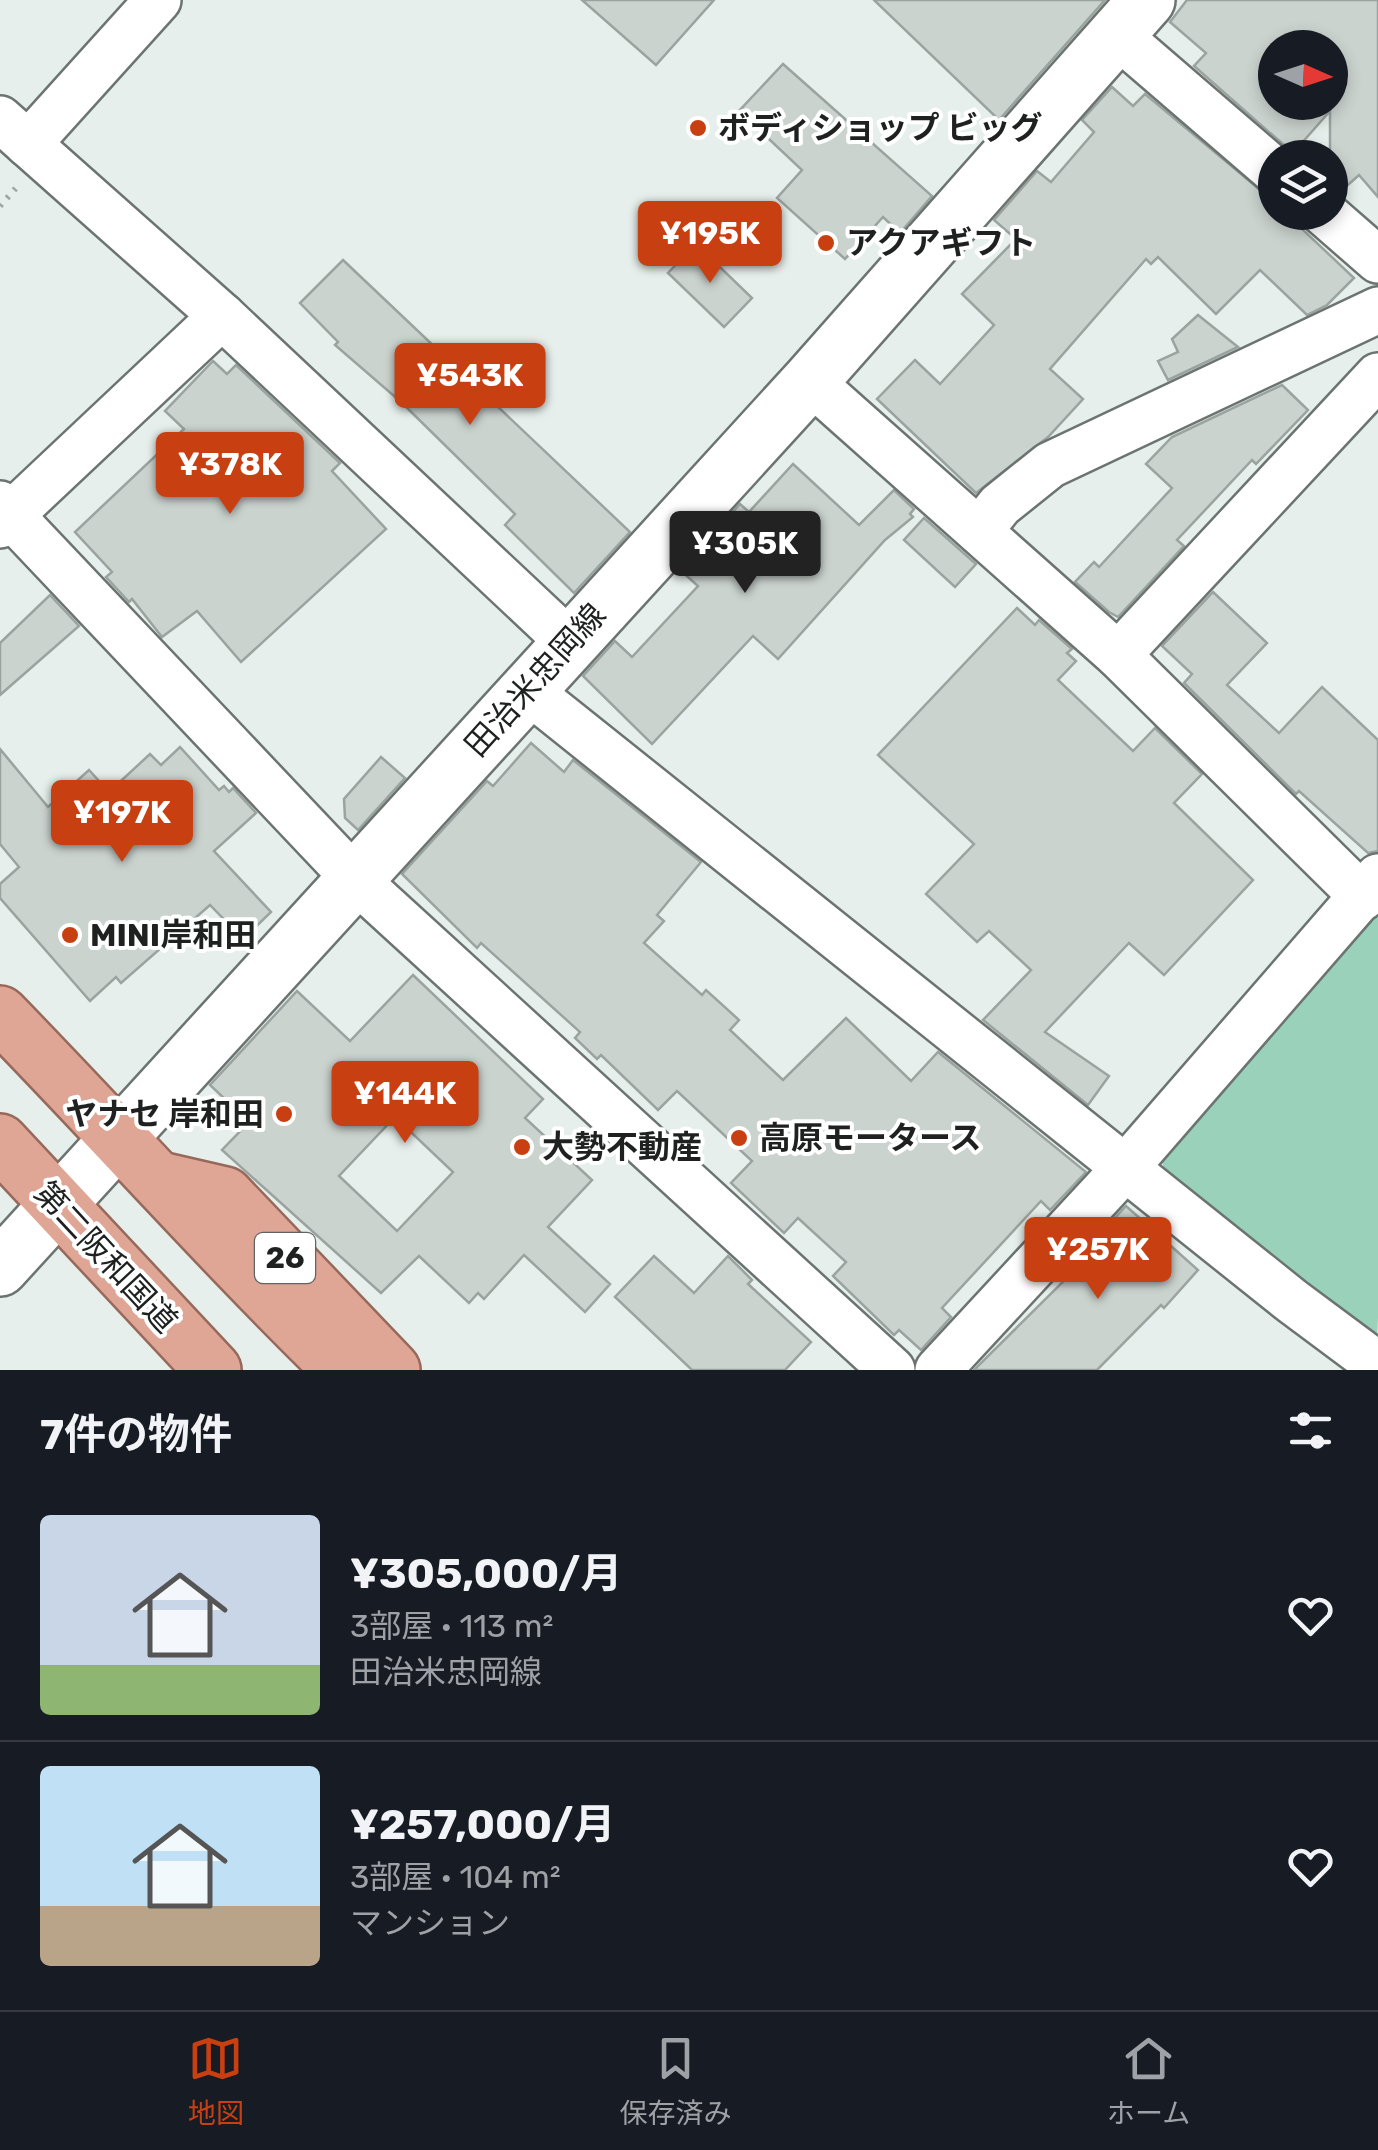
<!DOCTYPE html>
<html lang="ja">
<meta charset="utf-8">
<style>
:root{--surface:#171b24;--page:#20242c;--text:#f1f3f6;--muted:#9ea1a6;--line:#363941;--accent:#c84011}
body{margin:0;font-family:Rubik,"Noto Sans JP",sans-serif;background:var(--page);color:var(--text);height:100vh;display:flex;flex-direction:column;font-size:38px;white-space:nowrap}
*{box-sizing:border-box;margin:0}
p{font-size:32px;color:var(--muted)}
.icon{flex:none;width:55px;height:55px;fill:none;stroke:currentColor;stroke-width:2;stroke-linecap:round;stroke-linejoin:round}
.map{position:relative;height:1370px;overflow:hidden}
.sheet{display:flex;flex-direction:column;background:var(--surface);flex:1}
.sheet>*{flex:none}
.needle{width:65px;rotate:93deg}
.tools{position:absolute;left:1258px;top:30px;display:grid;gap:20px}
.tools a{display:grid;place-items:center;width:90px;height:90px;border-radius:50%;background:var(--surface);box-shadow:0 5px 15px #0003;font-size:50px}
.price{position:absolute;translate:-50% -85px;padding:0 22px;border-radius:10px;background:var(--accent);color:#fff;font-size:32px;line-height:65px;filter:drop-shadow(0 2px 5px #0008)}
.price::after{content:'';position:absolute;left:50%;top:60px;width:30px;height:22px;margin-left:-15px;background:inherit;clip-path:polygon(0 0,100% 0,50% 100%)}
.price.active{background:#222;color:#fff}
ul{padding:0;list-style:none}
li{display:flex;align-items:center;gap:30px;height:250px;padding:0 40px}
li+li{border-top:2px solid var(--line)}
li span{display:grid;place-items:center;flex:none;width:280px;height:200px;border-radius:10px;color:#555}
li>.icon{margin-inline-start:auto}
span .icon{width:120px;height:120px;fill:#fffc;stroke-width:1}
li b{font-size:42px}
h2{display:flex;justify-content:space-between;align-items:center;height:120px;padding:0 40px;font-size:42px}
.tabs{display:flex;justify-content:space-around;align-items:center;height:140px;border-top:2px solid var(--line);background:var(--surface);font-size:28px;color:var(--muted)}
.tabs a{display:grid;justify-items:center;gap:5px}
.tabs .active{color:var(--accent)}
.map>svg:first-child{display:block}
.green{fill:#9ad1ba}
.building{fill:#cbd3cf;stroke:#9ba3a0;stroke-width:2.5;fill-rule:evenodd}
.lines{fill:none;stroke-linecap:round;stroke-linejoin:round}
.minor-casing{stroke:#6c7471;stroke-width:50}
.secondary-casing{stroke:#6c7471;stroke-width:60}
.trunk-casing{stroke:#96695b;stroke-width:60}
.path{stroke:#9fa6a2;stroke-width:6;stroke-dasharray:2.5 8;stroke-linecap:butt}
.minor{stroke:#fff;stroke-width:45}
.secondary{stroke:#fff;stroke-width:55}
.trunk{stroke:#dfa696;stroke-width:55}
.poi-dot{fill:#c84011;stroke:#fff;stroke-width:4}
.labels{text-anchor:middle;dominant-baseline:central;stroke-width:8;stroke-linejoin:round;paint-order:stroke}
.shield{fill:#fff;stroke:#626462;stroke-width:2.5}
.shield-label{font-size:30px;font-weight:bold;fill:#1e211f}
.poi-label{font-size:32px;font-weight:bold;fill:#1e211f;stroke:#fff;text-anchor:start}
.street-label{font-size:32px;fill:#1e211f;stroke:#fff}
</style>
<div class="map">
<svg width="1378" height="1370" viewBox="0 0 1378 1370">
<rect width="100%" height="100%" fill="#e6efeb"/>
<path class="green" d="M1378 907V1318L1377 1338 1165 1174 1161 1157Z"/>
<g class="building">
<path d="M582 0H714L656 65Z"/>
<path d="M874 0H1105L999 120Z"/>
<path d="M1187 0H1378V197L1359 175 1340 192 1330 187V111L1293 153 1194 66 1206 53 1170 22ZM1275 48H1330V102H1275Z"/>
<path d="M783 64 932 196 900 233 883 217 845 259 777 198 802 170 739 111Z"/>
<path d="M1112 87 1133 106 1145 94 1265 194 1275 204V212H1284L1354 278 1327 305 1307 315 1260 270 1216 314 1158 257 1151 264 1146 259 1050 369 1083 399 1048 437 976 493 877 399 915 360 940 384 994 325 962 294 1016 239 994 220 1037 171 1051 182 1094 132 1082 120Z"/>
<path d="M696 244 752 298 724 327 668 273Z"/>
<path d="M343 260 630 532 574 593 505 525 515 514 401 402 335 345 338 342 300 303Z"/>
<path d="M1198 315 1238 347 1168 380 1158 361 1178 352 1172 339Z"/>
<path d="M213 361 227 374 236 365 340 463 332 471 386 529 241 662 197 611 162 637 132 599 129 602 106 577 112 572 75 532 184 429 165 411Z"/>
<path d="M1282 385 1308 410 1256 464 1252 460 1177 540 1184 546 1118 617 1109 612 1075 582 1094 562 1099 567 1172 488 1146 464 1172 437Z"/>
<path d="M793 464 859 525 894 490 914 509 910 514 913 517 885 540 778 659 753 636 652 744 583 676 615 641 632 657 698 586 680 570 740 504 749 512Z"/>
<path d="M924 518 976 564 955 587 904 540Z"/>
<path d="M1213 592 1267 643 1227 685 1279 733 1322 687 1378 740V851L1368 853 1299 791 1296 794 1184 683 1192 674 1162 646Z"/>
<path d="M50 595 79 626 0 695V643Z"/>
<path d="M1017 608 1035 625 1039 620 1072 649 1067 653 1076 661 1058 680 1133 751 1155 728 1202 774 1174 803 1253 880 1164 975 1129 943 1045 1032 1109 1076 1088 1105 983 1020 1031 970 989 931 977 942 926 894 974 844 878 755Z"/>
<path d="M531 743 564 772 573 760 701 862 657 915 664 921 644 943 702 995 706 990 739 1020 730 1030 783 1080 846 1018 911 1081 938 1052 1086 1172 1050 1210 1041 1201 942 1308 951 1317 921 1350 899 1330 894 1335 833 1276 846 1262 798 1218 784 1233 731 1183 752 1161 677 1091 658 1110 601 1055 597 1059 575 1038 580 1032 481 943 477 948 402 874 487 781 493 786Z"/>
<path d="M180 747 219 790 224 786 229 792 233 788 256 813 214 851 271 912 243 939 210 905 121 983 116 977 90 1001 0 898V884L19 867 0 844V749L48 807 89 770 109 792 150 754 161 765Z"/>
<path d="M381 757 405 778 358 830 345 818 344 799Z"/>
<path d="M413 975 543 1099 525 1118 592 1180 548 1227 610 1284 585 1312 524 1255 484 1299 478 1293 469 1303 419 1256 381 1293 222 1150 249 1122 210 1085 297 991 350 1041ZM395 1117 453 1172 397 1231 339 1176Z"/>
<path d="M1126 1206 1198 1270 1164 1308 1161 1305 1097 1370H974L1094 1251 1089 1246Z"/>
<path d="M654 1256 694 1293 728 1256 752 1280 748 1284 811 1342 785 1370H692L615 1297Z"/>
</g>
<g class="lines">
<g class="minor-casing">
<g id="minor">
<path d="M1116 34 1275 171"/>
<path d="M0 119 222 316 569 642"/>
<path d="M28 144 158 0"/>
<path d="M1323 212 1378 260"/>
<path d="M810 381 1118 655 1363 897"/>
<path d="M0 504 357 881 892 1370"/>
<path d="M0 525 222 316"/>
<path d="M979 531 1000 505 1050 465 1378 310"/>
<path d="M1118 655 1378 376"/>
<path d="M526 689 1292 1301 1378 1365"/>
<path d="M938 1370 1127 1166 1378 877"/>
</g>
</g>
<g class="secondary-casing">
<path id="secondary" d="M0 1268 810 381 1147 0"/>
</g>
<g class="trunk-casing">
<g id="trunk">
<path d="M0 1014C115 1132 224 1255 342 1370"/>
<path d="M0 1142 213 1370"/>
<path d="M160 1180 225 1195 392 1370"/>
</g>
</g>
<path class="path" d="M0 206 16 188"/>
<use href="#minor" class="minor"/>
<use href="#secondary" class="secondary"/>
<use href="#trunk" class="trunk"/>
</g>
<g class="poi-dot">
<circle cx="698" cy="128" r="10"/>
<circle cx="826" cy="243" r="10"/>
<circle cx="70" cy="935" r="10"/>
<circle cx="284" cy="1114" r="10"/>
<circle cx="739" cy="1138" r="10"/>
<circle cx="522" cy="1147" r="10"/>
</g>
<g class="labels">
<rect class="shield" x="255" y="1233" width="60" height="50" rx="8"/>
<g class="shield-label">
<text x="285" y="1258">26</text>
</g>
<g class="poi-label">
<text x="718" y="128">ボディショップ ビッグ</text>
<text x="846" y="243">アクアギフト</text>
<text x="90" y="935">MINI岸和田</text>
<text x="264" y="1114" text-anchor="end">ヤナセ 岸和田</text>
<text x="759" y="1138">高原モータース</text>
<text x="542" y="1147">大勢不動産</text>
</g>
<g class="street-label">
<text transform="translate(535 680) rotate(-48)">田治米忠岡線</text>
<text transform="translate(106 1257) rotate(47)">第二阪和国道</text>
</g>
</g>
</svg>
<div class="tools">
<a><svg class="needle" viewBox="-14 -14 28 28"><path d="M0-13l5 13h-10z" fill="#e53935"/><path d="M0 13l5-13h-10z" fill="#9ea1a6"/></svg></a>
<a><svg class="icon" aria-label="layers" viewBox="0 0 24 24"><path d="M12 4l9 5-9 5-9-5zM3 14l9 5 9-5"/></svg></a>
</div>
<b class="price" style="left:710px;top:286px">¥195K</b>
<b class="price" style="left:470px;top:428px">¥543K</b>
<b class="price" style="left:230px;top:517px">¥378K</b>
<b class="price active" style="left:745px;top:596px">¥305K</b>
<b class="price" style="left:122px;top:865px">¥197K</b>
<b class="price" style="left:405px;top:1146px">¥144K</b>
<b class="price" style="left:1098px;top:1302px">¥257K</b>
</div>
<section class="sheet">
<h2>7件の物件<svg class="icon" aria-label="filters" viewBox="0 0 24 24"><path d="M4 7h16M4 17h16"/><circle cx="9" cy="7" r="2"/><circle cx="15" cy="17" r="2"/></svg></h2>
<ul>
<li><span style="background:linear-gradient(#c9d6e8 75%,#8fb573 0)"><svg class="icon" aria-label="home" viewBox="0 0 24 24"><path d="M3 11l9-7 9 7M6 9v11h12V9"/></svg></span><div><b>¥305,000/月</b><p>3部屋 · 113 m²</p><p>田治米忠岡線</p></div><svg class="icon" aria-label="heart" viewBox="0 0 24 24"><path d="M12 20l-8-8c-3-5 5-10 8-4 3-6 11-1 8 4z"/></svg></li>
<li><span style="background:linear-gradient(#bfe0f5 70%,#b9a48a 0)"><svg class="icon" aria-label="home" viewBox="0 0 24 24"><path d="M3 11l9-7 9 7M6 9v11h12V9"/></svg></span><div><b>¥257,000/月</b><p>3部屋 · 104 m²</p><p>マンション</p></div><svg class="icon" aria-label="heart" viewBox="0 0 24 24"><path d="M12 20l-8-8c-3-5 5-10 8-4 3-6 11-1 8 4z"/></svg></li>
</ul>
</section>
<nav class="tabs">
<a class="active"><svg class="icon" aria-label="map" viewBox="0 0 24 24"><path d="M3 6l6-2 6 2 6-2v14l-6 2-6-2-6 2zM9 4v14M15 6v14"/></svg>地図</a>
<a><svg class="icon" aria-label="saved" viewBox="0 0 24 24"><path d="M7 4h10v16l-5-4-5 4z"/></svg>保存済み</a>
<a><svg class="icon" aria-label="home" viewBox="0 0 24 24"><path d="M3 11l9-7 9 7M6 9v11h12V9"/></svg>ホーム</a>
</nav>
